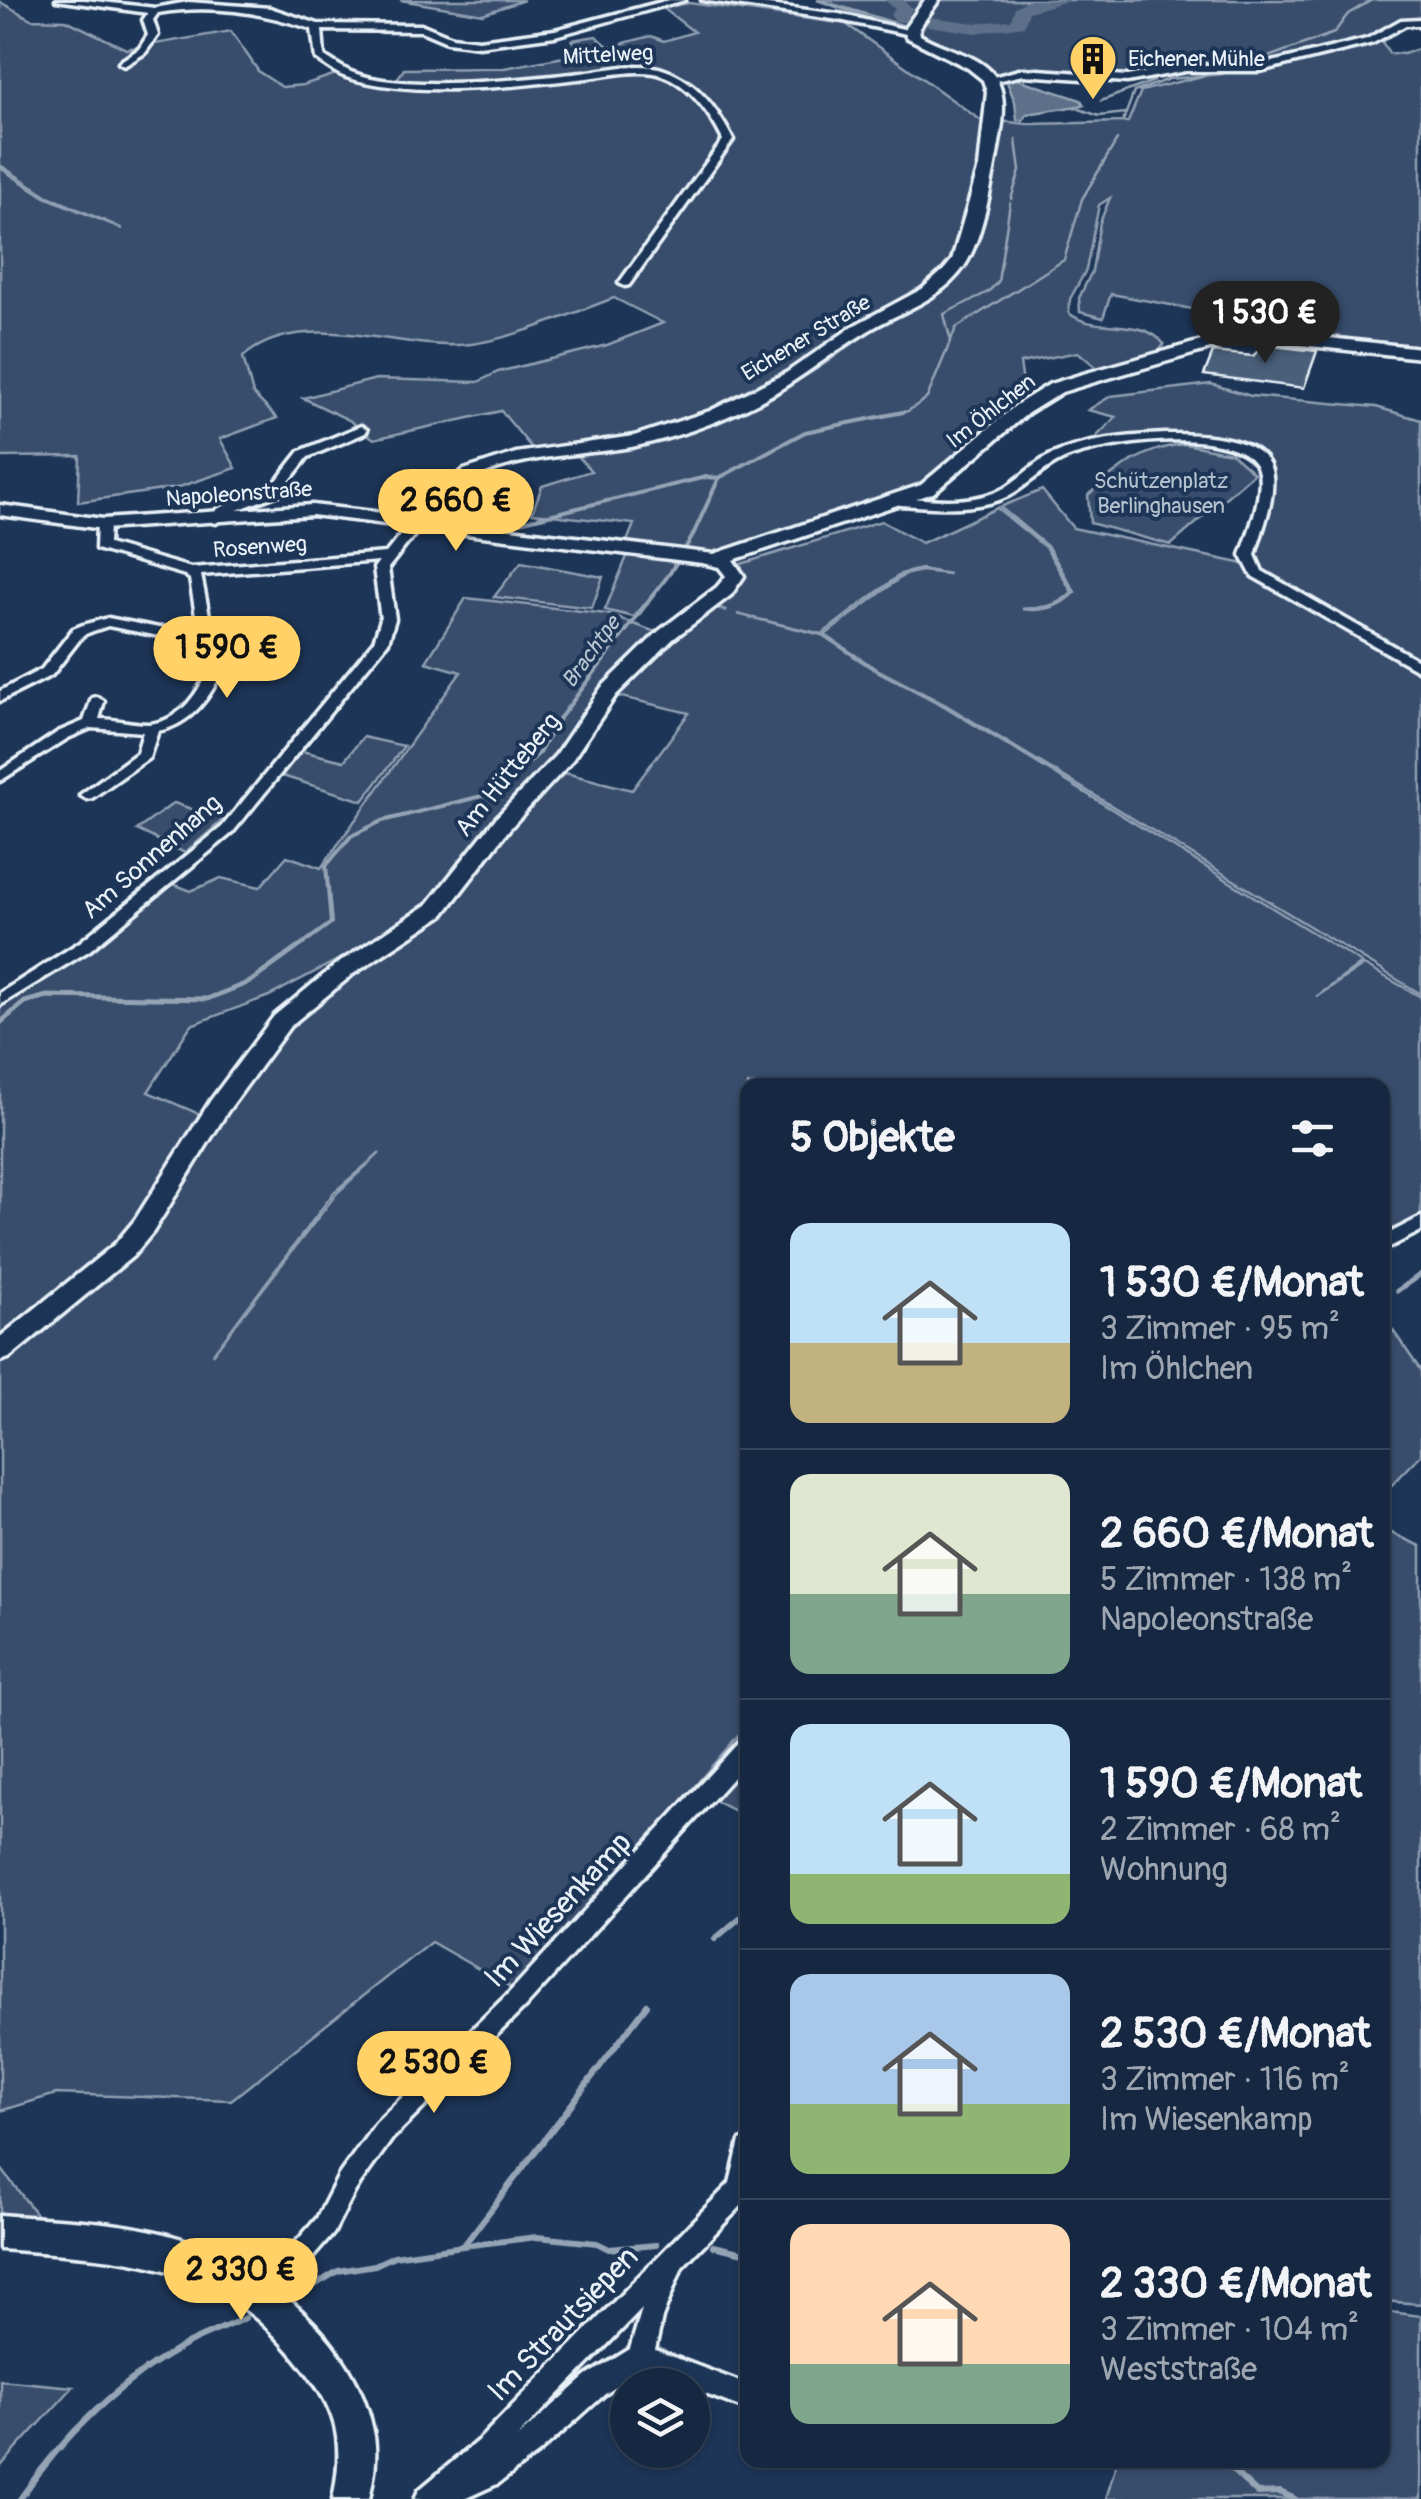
<!DOCTYPE html>
<html lang="de">
<meta charset="utf-8">
<style>
:root{--surface:#162841;--page:#23344c;--text:#f1f3f6;--muted:#9ea6b1;--line:#35445a;--accent:#ffd166}
body{margin:0;font-family:Pangolin,sans-serif;background:var(--page);color:var(--text);height:100vh;display:flex;flex-direction:column;font-size:38px;white-space:nowrap}
*{box-sizing:border-box;margin:0}
p{font-size:32px;color:var(--muted)}
.icon{flex:none;width:55px;height:55px;fill:none;stroke:currentColor;stroke-width:2;stroke-linecap:round;stroke-linejoin:round}
.map{position:relative;flex:1;overflow:hidden}
.panel{position:absolute;left:740px;top:1078px;width:650px;height:1390px;display:flex;flex-direction:column;background:var(--surface);border-radius:20px;box-shadow:0 2px 8px #0004,0 0 0 2px var(--line)}
.panel>*{flex:none}
.tools{position:absolute;left:610px;top:2368px;display:grid;gap:20px}
.tools a{display:grid;place-items:center;width:100px;height:100px;border-radius:50%;background:var(--surface);box-shadow:0 2px 8px #0004,0 0 0 2px var(--line);font-size:50px}
.price{position:absolute;translate:-50% -85px;padding:0 22px;border-radius:35px;background:var(--accent);color:#111;font-size:32px;line-height:65px;filter:drop-shadow(0 2px 5px #0008)}
.price::after{content:'';position:absolute;left:50%;top:60px;width:30px;height:22px;margin-left:-15px;background:inherit;clip-path:polygon(0 0,100% 0,50% 100%)}
.price.selected{background:#222;color:#fff}
ul{padding:0;list-style:none}
li{display:flex;align-items:center;gap:30px;height:250px;padding:0 50px}
li+li{border-top:2px solid var(--line)}
li span{display:grid;place-items:center;flex:none;width:280px;height:200px;border-radius:20px;color:#555}
li>.icon{margin-inline-start:auto}
span .icon{width:120px;height:120px;fill:#fffc;stroke-width:1}
li b{font-size:42px}
h2{display:flex;justify-content:space-between;align-items:center;height:120px;padding:0 50px;font-size:42px}
.map>svg:first-child{display:block}
.green{fill:#374d6c;stroke:#909fb2;stroke-width:2.5;fill-rule:evenodd}
.water{fill:#5d7089;stroke:#95a4b5;stroke-width:2.5}
.lines{fill:none;stroke-linecap:round;stroke-linejoin:round}
.stream-far3{stroke:#95a4b5;stroke-width:2.5}
.stream-far2{stroke:#95a4b5;stroke-width:4}
.stream-far1{stroke:#95a4b5;stroke-width:5}
.stream{stroke:#95a4b5;stroke-width:6}
.river{fill:#5d7089;fill-rule:evenodd}
.building{fill:#495e7a;stroke:#e8f1f8;stroke-width:2.5}
.street-casing{stroke:#e8f1f8;stroke-width:7}
.secondary-casing{stroke:#e8f1f8;stroke-width:7}
.street{fill:#1d3557;fill-rule:evenodd}
.secondary{fill:#1d3557;fill-rule:evenodd}
.labels{text-anchor:middle;dominant-baseline:central;stroke-width:8;stroke-linejoin:round;paint-order:stroke}
.far-street-label{font-size:22px;fill:#e8f1f8;stroke:#1d3557}
.far-poi-label{font-size:22px;fill:#e8f1f8;stroke:#1d3557;text-anchor:start}
.far-park-label{font-size:22px;fill:#b3c0ce;stroke:#1d3557}
.far-water-label{font-size:22px;font-style:italic;fill:#b7c4d1;stroke:#1d3557}
.street-label{font-size:25px;fill:#e8f1f8;stroke:#1d3557}
.near-street-label{font-size:30px;fill:#e8f1f8;stroke:#1d3557}
</style>
<div class="map">
<svg width="1421" height="2499" viewBox="0 0 1421 2499">
<rect width="100%" height="100%" fill="#1d3557"/>
<filter id="ink" filterUnits="userSpaceOnUse"><feTurbulence type="fractalNoise" baseFrequency=".01" numOctaves="2"/><feDisplacementMap in="SourceGraphic" scale="20" xChannelSelector="R" yChannelSelector="G"/><feConvolveMatrix kernelMatrix="1 2 1 2 8 2 1 2 1" color-interpolation-filters="sRGB"/></filter>
<g filter="url(#ink)">
<g class="green">
<path d="M400 0H524L483 14Z"/>
<path d="M817 0H928L908 30H902Z"/>
<path d="M939 0H1421V23L1404 25 1382 42 1389 53 1404 54 1421 48V349L1224 329 1225 315 1111 294 1103 318 1080 312 1079 298 1092 271 1100 222 1110 198 1099 205 1086 270 1070 299 1069 313C1095 335 1142 315 1164 344L1156 356 1101 371 1078 352 1020 363 1026 402 923 486 718 556 626 544 634 524 532 513 542 486 591 471 574 452C645 448 736 414 798 380 827 365 852 342 881 325 910 307 947 293 968 263 981 244 996 165 1001 138L992 137 969 229 947 275 791 373 673 429 611 446 535 452 501 411 374 439 349 420 303 398 376 379 478 382 498 372 607 345 663 323 614 298C573 313 501 344 459 345 392 348 299 308 243 357L253 394 277 418 220 439 236 468 176 488 78 502 80 456 0 457V168L45 197 123 229 48 196 0 165V2L31 19 66 20 126 49 231 31 259 72 282 87 303 85 342 72 393 85 404 69 504 68 580 54 572 40 596 36 609 47 651 36 664 41 694 32 663 8 689 3 846 24 979 119 1028 124 1128 122 1141 91 1247 65 1212 62 1133 75 1016 70 994 75 918 36Z"/>
<path d="M1211 384 1251 396 1376 407 1421 420V667L1260 572 1253 564 1268 474C1260 465 1251 451 1242 445 1208 424 1125 441 1087 446L1116 417 1088 410 1111 396Z"/>
<path d="M1185 444 1231 453 1254 473 1171 545 1090 523 1088 495C1119 468 1143 448 1185 444Z"/>
<path d="M1042 490 1073 528 1249 565 1421 670V994L946 705 875 668 825 635 904 575 921 571 949 574 921 569 901 574 822 634 737 614 822 635 873 669 944 706 1362 963 1316 997 1364 965 1421 997V1218L1383 1239 1382 1085H748L747 1725 519 1992 431 1942 231 2100 56 2094 0 2111V1361L85 1291 298 1015 354 965 442 912 460 895 504 831 565 773 632 790 689 713 613 695 632 674 709 606 727 611 714 605 742 577 741 564 881 521 922 543 997 508 1046 548 1072 592C1056 608 1042 607 1022 609 1043 612 1059 608 1075 592L1048 547 1000 507ZM380 1153 337 1193 212 1355 334 1192Z"/>
<path d="M628 554 676 559 670 573 634 617 605 610Z"/>
<path d="M521 562 603 577 592 608 494 597Z"/>
<path d="M466 598 607 614 661 634 430 906 402 926 269 996 191 1025 148 1092 204 1116 163 1188 119 1245 0 1343V1004L87 949 173 884 191 891 221 878 260 887 287 856 321 868 461 672 426 662Z"/>
<path d="M363 737 404 746 363 801 279 775 297 750 344 761Z"/>
<path d="M174 803 223 820 185 853 137 830Z"/>
<path d="M1383 1316 1421 1371V1455L1383 1494Z"/>
<path d="M1383 1529 1421 1546V2304L1383 2301Z"/>
<path d="M747 1760V1817L715 1801Z"/>
<path d="M0 2167 49 2231 0 2225Z"/>
<path d="M1383 2311 1421 2316V2499H1106L1117 2460H1382Z"/>
<path d="M0 2380 73 2387 0 2467Z"/>
</g>
<path class="water" d="M1011 77 1081 100 1084 105 1027 114 1023 120H1017L1015 102 1006 79Z"/>
<g class="lines">
<g class="stream-far3">
<path d="M819 0 905 26"/>
<path d="M918 32 951 49"/>
<path d="M983 66 998 74"/>
<path d="M1101 101 1154 81"/>
<path d="M1074 107 1099 116 1126 113"/>
<path d="M1123 121 1134 92 1169 79 1222 74 1334 33 1348 14 1372 0"/>
<path d="M1011 199 1020 171 1016 140"/>
<path d="M950 338 944 314 988 292 998 282 1010 203"/>
<path d="M891 415 908 411 927 398 956 328 1064 260 1082 199 1117 140"/>
</g>
<g class="stream-far2">
<path d="M499 527 706 477 719 478"/>
<path d="M301 945 331 923 326 866 351 836 382 821 482 796 515 776 539 753 556 723 670 573 692 537 719 478 805 432 903 412"/>
</g>
<g class="stream-far1">
<path d="M0 1023 25 1002 47 996 207 999 250 982 304 943"/>
<path d="M1397 1291 1421 1274"/>
</g>
<g class="stream">
<path d="M715 1939 748 1911"/>
<path d="M464 2245 647 2005"/>
<path d="M713 2246 748 2254"/>
<path d="M298 2295 338 2271 375 2265 394 2256 463 2246 537 2237 597 2243 609 2249 656 2245"/>
<path d="M1197 2460 1231 2469 1257 2493 1280 2492 1295 2499"/>
<path d="M20 2499C63 2436 121 2379 189 2343 207 2334 226 2327 245 2318"/>
</g>
<path class="river" d="M885 0H903L913 9 909 14 975 23 1011 20 1015 7 1029 0H1070L1029 12 1024 26 975 33 895 21 890 15 895 9Z"/>
</g>
<path class="building" d="M1264 345 1317 351 1304 388 1204 375 1213 352 1253 356Z"/>
<g class="lines">
<g class="street-casing">
<g id="street">
<path d="M56 0H85L155 8 188 2 270 8 318 24 423 25 452 37 479 40 555 30 669 0H685L555 36 479 46 447 42 421 31 322 30 324 56C333 61 342 68 351 72 401 93 525 79 581 73 607 70 640 61 665 70 697 81 719 111 733 140L629 285 625 286 619 283 723 140C710 113 686 79 654 73 630 69 601 77 578 79 507 87 418 98 349 78 338 75 326 66 316 59L312 29C262 12 211 4 158 13L153 20 158 35 145 53 124 66 119 63 121 61 139 49 148 35 143 20 148 13Z"/>
<path d="M702 0H729L839 14 916 32 911 35 839 20Z"/>
<path d="M1421 19V25H1406L1373 43 1260 71H1185L1127 82 1023 75 991 82 986 79 1023 69 1127 76 1185 65H1260L1367 39 1401 20Z"/>
<path d="M361 426 367 430 365 433 308 457 279 494 227 514 216 523 205 520 219 508 271 488 300 451Z"/>
<path d="M1165 434C1194 434 1262 434 1271 470 1277 496 1262 530 1255 555L1262 571 1421 662V672L1252 576 1241 555C1248 535 1268 483 1256 465 1230 424 1102 443 1064 459 1040 469 1024 491 999 500 968 511 933 507 900 505L894 501 900 497C935 500 976 505 1006 487 1022 477 1034 463 1051 455 1086 439 1127 436 1165 434Z"/>
<path d="M103 520 109 524 108 544 191 568 386 553 412 521 423 524 388 568 395 619 388 642 232 833 90 950 0 1005V993L80 942 222 827 374 641 381 619 374 568 379 561 201 575 212 631 225 665C211 696 193 724 158 731L149 758 92 798 87 799 80 795 137 753 143 732 91 728 68 738 0 781V771L58 732 84 721 92 698 97 697 104 701 99 719C115 719 132 724 148 724 181 722 199 692 211 665L200 635 159 636 108 626 93 631 83 635 52 675 0 701V691L42 669 73 629 83 625 108 618 159 628 198 627 190 579 185 575 96 549 97 524Z"/>
<path d="M1421 1217V1231L1382 1251V1237Z"/>
<path d="M748 1737V1761L525 2007 392 2139 355 2191 333 2234 307 2264 266 2302 257 2305 248 2302 245 2293 248 2284 291 2248 317 2218 339 2175 376 2123 509 1993 741 1740Z"/>
<path d="M748 2138V2199L682 2267 662 2318 655 2350 748 2385V2410L692 2389V2385H682L643 2370 605 2394 539 2453 499 2483 464 2499H415L419 2490 481 2438 730 2183 740 2141ZM642 2309 630 2349 587 2376 514 2440Z"/>
</g>
</g>
<g class="secondary-casing">
<g id="secondary">
<path d="M925 0H939L919 28 920 35C942 49 976 53 993 74 1010 95 1001 131 997 155 991 186 982 239 965 265 942 300 900 311 866 332 824 357 789 389 744 409 710 425 673 438 636 446 588 457 447 452 445 521L714 554 921 485 1016 405 1050 384 1083 374 1244 329 1421 348V358L1245 339 1095 382 1062 392 1028 413 933 493 733 560 744 576 731 595 673 639 616 695 570 763 510 828 443 915 353 974 290 1026 227 1112 153 1232 133 1256 9 1358 0 1361V1337L115 1244 135 1220 211 1100 274 1016 337 964 427 905 496 818 556 755 602 687 659 631 717 587 726 576 719 567 702 563 312 515 103 529 0 515V505L103 519 312 505 426 518 437 491 464 470 516 453 634 436 710 411 786 373 855 325 922 289 944 270 952 260 979 167 987 92 983 80 968 68 906 37 905 28Z"/>
<path d="M0 2215C60 2220 124 2220 182 2239 263 2265 357 2342 373 2431 378 2454 374 2476 369 2499H333C346 2437 336 2407 296 2359 211 2256 123 2259 0 2249Z"/>
</g>
</g>
<use href="#street" class="street"/>
<use href="#secondary" class="secondary"/>
</g>
</g>
<defs>
<g id="building-pin" transform="scale(2.5)"><path d="M0 17L-7.5 6A9.5 9.5 0 1 1 7.5 6Z" fill="#ffd166" stroke="#1d3557"/><path d="M-4-6H4V6H1V3H-1V6H-4ZM-2.5-4.3h1.7v1.8h-1.7ZM.8-4.3h1.7v1.8H.8ZM-2.5-1h1.7V.8h-1.7ZM.8-1h1.7V.8H.8Z" fill="#111"/></g>
</defs>
<g fill-rule="evenodd">
<use href="#building-pin" x="1093" y="59"/>
</g>
<g class="labels">
<g class="far-street-label">
<text transform="translate(608 55) rotate(-3)">Mittelweg</text>
<text transform="translate(806 338) rotate(-31)">Eichener Straße</text>
<text transform="translate(991 411) rotate(-38)">Im Öhlchen</text>
<text transform="translate(239 494) rotate(-4)">Napoleonstraße</text>
<text transform="translate(260 547) rotate(-4)">Rosenweg</text>
</g>
<g class="far-poi-label">
<text x="1128" y="59">Eichener Mühle</text>
</g>
<g class="far-park-label">
<text x="1161" y="481">Schützenplatz<tspan x="1161" dy="25">Berlinghausen</tspan></text>
</g>
<g class="far-water-label">
<text transform="translate(591 652) rotate(-54)">Brachtpe</text>
</g>
<g class="street-label">
<text transform="translate(508 775) rotate(-51)">Am Hütteberg</text>
<text transform="translate(152 857) rotate(-41)">Am Sonnenhang</text>
</g>
<g class="near-street-label">
<text transform="translate(558 1910) rotate(-47)">Im Wiesenkamp</text>
<text transform="translate(563 2324) rotate(-46)">Im Strautsiepen</text>
</g>
</g>
</svg>
<div class="tools">
<a><svg class="icon" aria-label="layers" viewBox="0 0 24 24"><path d="M12 4l9 5-9 5-9-5zM3 14l9 5 9-5"/></svg></a>
</div>
<b class="price selected" style="left:1265px;top:366px">1 530 €</b>
<b class="price" style="left:456px;top:554px">2 660 €</b>
<b class="price" style="left:227px;top:701px">1 590 €</b>
<b class="price" style="left:434px;top:2116px">2 530 €</b>
<b class="price" style="left:241px;top:2323px">2 330 €</b>
<section class="panel">
<h2>5 Objekte<svg class="icon" aria-label="filters" viewBox="0 0 24 24"><path d="M4 7h16M4 17h16"/><circle cx="9" cy="7" r="2"/><circle cx="15" cy="17" r="2"/></svg></h2>
<ul>
<li><span style="background:linear-gradient(#bfe0f5 60%,#c2b280 0)"><svg class="icon" aria-label="home" viewBox="0 0 24 24"><path d="M3 11l9-7 9 7M6 9v11h12V9"/></svg></span><div><b>1 530 €/Monat</b><p>3 Zimmer · 95 m²</p><p>Im Öhlchen</p></div></li>
<li><span style="background:linear-gradient(#dfe7d0 60%,#7fa58c 0)"><svg class="icon" aria-label="home" viewBox="0 0 24 24"><path d="M3 11l9-7 9 7M6 9v11h12V9"/></svg></span><div><b>2 660 €/Monat</b><p>5 Zimmer · 138 m²</p><p>Napoleonstraße</p></div></li>
<li><span style="background:linear-gradient(#bfe0f5 75%,#8fb573 0)"><svg class="icon" aria-label="home" viewBox="0 0 24 24"><path d="M3 11l9-7 9 7M6 9v11h12V9"/></svg></span><div><b>1 590 €/Monat</b><p>2 Zimmer · 68 m²</p><p>Wohnung</p></div></li>
<li><span style="background:linear-gradient(#a9c7e8 65%,#8fb573 0)"><svg class="icon" aria-label="home" viewBox="0 0 24 24"><path d="M3 11l9-7 9 7M6 9v11h12V9"/></svg></span><div><b>2 530 €/Monat</b><p>3 Zimmer · 116 m²</p><p>Im Wiesenkamp</p></div></li>
<li><span style="background:linear-gradient(#ffd9b3 70%,#7fa58c 0)"><svg class="icon" aria-label="home" viewBox="0 0 24 24"><path d="M3 11l9-7 9 7M6 9v11h12V9"/></svg></span><div><b>2 330 €/Monat</b><p>3 Zimmer · 104 m²</p><p>Weststraße</p></div></li>
</ul>
</section>
</div>
